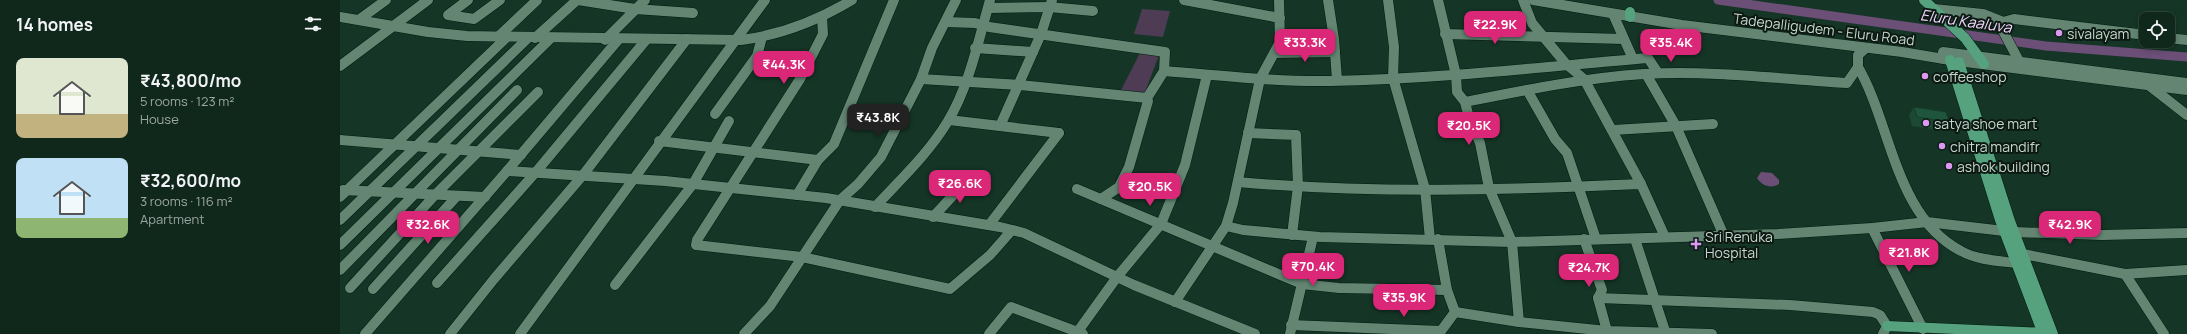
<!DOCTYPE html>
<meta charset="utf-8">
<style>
:root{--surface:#10281c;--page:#1e3429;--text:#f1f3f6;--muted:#9ca6a3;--line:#30443b;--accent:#db2777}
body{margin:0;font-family:Manrope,sans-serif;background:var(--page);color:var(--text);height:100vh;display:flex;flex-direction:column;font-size:15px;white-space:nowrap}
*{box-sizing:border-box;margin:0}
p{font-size:13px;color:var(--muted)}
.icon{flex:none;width:22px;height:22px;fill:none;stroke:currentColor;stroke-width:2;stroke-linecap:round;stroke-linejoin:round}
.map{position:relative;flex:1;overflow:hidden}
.side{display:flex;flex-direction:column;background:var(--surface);width:340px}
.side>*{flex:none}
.controls{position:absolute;left:1799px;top:12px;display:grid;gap:8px}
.controls a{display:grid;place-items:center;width:36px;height:36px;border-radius:8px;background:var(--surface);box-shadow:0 2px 6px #0003,0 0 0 1px var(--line);font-size:20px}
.price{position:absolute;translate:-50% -34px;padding:0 9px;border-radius:8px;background:var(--accent);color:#fff;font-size:13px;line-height:26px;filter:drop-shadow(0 1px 2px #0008)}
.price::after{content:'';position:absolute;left:50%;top:24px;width:12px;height:9px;margin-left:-6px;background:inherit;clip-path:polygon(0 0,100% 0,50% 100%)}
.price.current{background:#222;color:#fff}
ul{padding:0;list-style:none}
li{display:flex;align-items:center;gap:12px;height:100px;padding:0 16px}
li span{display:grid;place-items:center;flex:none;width:112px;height:80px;border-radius:8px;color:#555}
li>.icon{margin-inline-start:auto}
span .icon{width:48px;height:48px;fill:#fffc;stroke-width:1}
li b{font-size:17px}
h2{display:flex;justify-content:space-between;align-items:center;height:48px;padding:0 16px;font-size:17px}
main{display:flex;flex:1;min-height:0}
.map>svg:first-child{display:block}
.green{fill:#4d3c54}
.water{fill:#6c4f77}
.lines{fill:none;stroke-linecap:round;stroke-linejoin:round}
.canal{stroke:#6c4f77;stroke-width:9}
.minor-casing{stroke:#001c0f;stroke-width:11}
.secondary-casing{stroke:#001c0f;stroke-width:11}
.primary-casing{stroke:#001c0f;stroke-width:11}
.minor{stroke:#638572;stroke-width:10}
.secondary{stroke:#638572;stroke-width:10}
.primary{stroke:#56a27e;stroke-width:10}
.wall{fill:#1b4934}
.building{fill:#1f553c;stroke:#163c2a}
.poi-dot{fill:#dc99f4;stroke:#0c1913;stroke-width:1.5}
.labels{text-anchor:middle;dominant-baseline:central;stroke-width:4;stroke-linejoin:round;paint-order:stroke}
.street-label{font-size:14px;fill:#c5d6cc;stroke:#0c1913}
.poi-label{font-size:14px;fill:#c5d6cc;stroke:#0c1913;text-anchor:start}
.water-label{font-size:15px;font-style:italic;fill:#f3d7fe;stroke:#0c1913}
</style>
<main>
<section class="side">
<h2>14 homes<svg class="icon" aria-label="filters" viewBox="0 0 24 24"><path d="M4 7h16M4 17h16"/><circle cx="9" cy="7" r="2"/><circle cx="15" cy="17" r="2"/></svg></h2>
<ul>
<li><span style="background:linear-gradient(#dfe7d0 70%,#c2b280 0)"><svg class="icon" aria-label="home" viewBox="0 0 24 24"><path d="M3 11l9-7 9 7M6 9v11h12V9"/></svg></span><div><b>₹43,800/mo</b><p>5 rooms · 123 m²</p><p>House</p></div></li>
<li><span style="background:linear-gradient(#bfe0f5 75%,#8fb573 0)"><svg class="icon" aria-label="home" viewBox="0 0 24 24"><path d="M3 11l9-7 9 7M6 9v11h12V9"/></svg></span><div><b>₹32,600/mo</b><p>3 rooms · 116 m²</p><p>Apartment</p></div></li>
</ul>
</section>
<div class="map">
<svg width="1847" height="334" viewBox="0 0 1847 334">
<rect width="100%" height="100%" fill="#153526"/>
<g class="green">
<path d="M802 9 830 11 823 37 794 34Z"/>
<path d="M800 53 819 55 804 95 780 92Z"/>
</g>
<path class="water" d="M1421 172 1432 173 1439 180V184C1431 189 1422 186 1417 178Z"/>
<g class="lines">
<path class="canal" d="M1378 0 1706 46 1847 57"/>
<g class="minor-casing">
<g id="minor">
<path d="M128 0 108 15 134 19 160 0"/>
<path d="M238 0 295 9 353 13"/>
<path d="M844 0 940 18"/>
<path d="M988 0 994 39 997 80"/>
<path d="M1048 0 1054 47 1053 78 1085 189 1090 239"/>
<path d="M1098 0 1116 75 1117 92 1125 102 1129 118 1140 143 1149 188 1172 242 1179 322"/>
<path d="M1183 0 1192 23 1226 64 1244 79 1301 184"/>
<path d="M649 8 709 7 753 11"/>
<path d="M1594 9 1643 14 1663 22"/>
<path d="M1273 14 1293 59"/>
<path d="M0 17 88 32 127 36 401 40C441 35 477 21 512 0"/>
<path d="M482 17 483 34 460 79 357 240 356 245 462 257 610 289 650 255 672 230"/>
<path d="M20 19 46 0"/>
<path d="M606 22 635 23 649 27 825 52 824 71 807 98 808 101 789 167 779 187 761 199"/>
<path d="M1105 34 1283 39"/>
<path d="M158 37 197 0"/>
<path d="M195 38 237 0"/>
<path d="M1828 38 1847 40"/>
<path d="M265 40 305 0"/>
<path d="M278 40 167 171 325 181 486 198 660 227 684 233 794 285 915 334"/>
<path d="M635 48 693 52"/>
<path d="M935 53 995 52"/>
<path d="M1679 61 1662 29 1663 22 1674 19 1806 35"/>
<path d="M0 66 88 0"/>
<path d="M1518 67C1551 123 1555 217 1621 251 1639 261 1663 261 1683 264"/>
<path d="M824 71C879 75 935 82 990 81 1097 79 1202 67 1308 58L1318 73"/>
<path d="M1306 74 1336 126 1384 236"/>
<path d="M581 79 680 85 807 98"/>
<path d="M1806 83 1847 115"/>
<path d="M1187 90 1215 139 1227 153 1256 239"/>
<path d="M1125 102C1185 90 1243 78 1304 74 1371 70 1440 79 1507 83L1518 67V55L1526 48"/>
<path d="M375 114 417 56 422 37"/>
<path d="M609 120 719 133"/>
<path d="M660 126 701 34 712 0"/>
<path d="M1273 130 1373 124"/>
<path d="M908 133 956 135 958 186 952 235"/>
<path d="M0 140 181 155"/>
<path d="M319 141 478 160 494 144 554 0"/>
<path d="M898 182C1034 194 1165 190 1301 184L1325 237"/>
<path d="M737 189 962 284 999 288 1107 290"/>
<path d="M3 190 145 197"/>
<path d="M457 195 478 160"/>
<path d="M0 197 167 37"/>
<path d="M535 207C560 180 589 153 608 121 629 87 639 38 650 0"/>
<path d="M593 217 630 177"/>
<path d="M0 220 188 38"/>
<path d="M649 225 719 133"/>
<path d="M886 226 903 230 980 237 1172 242 1438 234 1532 228 1587 222 1664 231"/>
<path d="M1532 228 1583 329"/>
<path d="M1674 232 1762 235 1847 233"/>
<path d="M1244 239 1262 290 1258 298 1267 331"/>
<path d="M1295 239 1326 334"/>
<path d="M0 245 210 39"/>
<path d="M1683 254 1785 274 1847 270"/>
<path d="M0 270 177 90"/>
<path d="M1785 274 1824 334"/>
<path d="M97 283 196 172 306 40"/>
<path d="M275 285 353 184 389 121"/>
<path d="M10 288 95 195 198 92"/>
<path d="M33 289 117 196"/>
<path d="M1258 298 1450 305 1533 312 1540 315 1547 326 1543 334"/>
<path d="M835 302 886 226 893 203 920 79 940 42 939 0"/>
<path d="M1115 312 1179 322 1267 331 1372 334"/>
<path d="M951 325 1101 331 1115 312 1107 290 1098 239"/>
<path d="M25 334 167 171"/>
<path d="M110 334 154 279 243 175 347 39"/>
<path d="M180 334 425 0"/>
<path d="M404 334 430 306 500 200 518 184 541 157 581 79 592 48 616 0"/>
<path d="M649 334 671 307 743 334"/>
<path d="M736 334 777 277 821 224 845 165 867 75"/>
<path d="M950 334 973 237"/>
</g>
</g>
<g class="secondary-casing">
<g id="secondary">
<path d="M1193 0 1342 25 1562 52 1604 59"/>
<path d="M1847 83 1603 52 1604 59 1610 60 1847 90"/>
</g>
</g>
<g class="primary-casing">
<g id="primary">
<path d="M1584 0 1625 38 1644 64"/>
<path d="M1290 12V17"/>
<path d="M1610 60 1660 220 1703 334"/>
<path d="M1619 62 1670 221 1713 334"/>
<path d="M1547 326 1707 333"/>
</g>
</g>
<use href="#minor" class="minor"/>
<use href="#secondary" class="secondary"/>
<use href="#primary" class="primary"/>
</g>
<path class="wall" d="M1574 107 1609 122 1604 131 1572 126 1569 115Z"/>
<path class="building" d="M1574 107 1606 112 1609 122 1577 117Z"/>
<g class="poi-dot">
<circle cx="1719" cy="33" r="4"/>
<circle cx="1585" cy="76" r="4"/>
<circle cx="1586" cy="123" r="4"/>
<circle cx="1602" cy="146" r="4"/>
<circle cx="1609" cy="166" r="4"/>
<path d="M1354 238h4v4h4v4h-4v4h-4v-4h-4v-4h4z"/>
</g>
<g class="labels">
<g class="street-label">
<text transform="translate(1484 29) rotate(7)">Tadepalligudem - Eluru Road</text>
</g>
<g class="poi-label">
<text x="1727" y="33">sivalayam</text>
<text x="1593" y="76">coffeeshop</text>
<text x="1594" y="123">satya shoe mart</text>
<text x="1610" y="146">chitra mandifr</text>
<text x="1617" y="166">ashok building</text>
<text x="1365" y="236">Sri Renuka<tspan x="1365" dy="16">Hospital</tspan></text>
</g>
<g class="water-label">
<text transform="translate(1626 21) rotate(8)">Eluru Kaaluva</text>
</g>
</g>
</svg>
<div class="controls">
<a><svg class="icon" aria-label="locate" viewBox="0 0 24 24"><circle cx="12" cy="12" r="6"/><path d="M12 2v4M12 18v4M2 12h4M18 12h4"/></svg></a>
</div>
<b class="price" style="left:1155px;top:45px">₹22.9K</b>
<b class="price" style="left:965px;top:63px">₹33.3K</b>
<b class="price" style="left:1331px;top:63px">₹35.4K</b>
<b class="price" style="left:444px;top:85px">₹44.3K</b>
<b class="price current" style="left:538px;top:138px">₹43.8K</b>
<b class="price" style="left:1129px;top:146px">₹20.5K</b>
<b class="price" style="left:620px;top:204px">₹26.6K</b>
<b class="price" style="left:810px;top:207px">₹20.5K</b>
<b class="price" style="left:88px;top:245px">₹32.6K</b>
<b class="price" style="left:1730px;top:245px">₹42.9K</b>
<b class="price" style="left:1569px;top:273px">₹21.8K</b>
<b class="price" style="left:973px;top:287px">₹70.4K</b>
<b class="price" style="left:1249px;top:288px">₹24.7K</b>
<b class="price" style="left:1064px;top:318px">₹35.9K</b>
</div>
</main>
